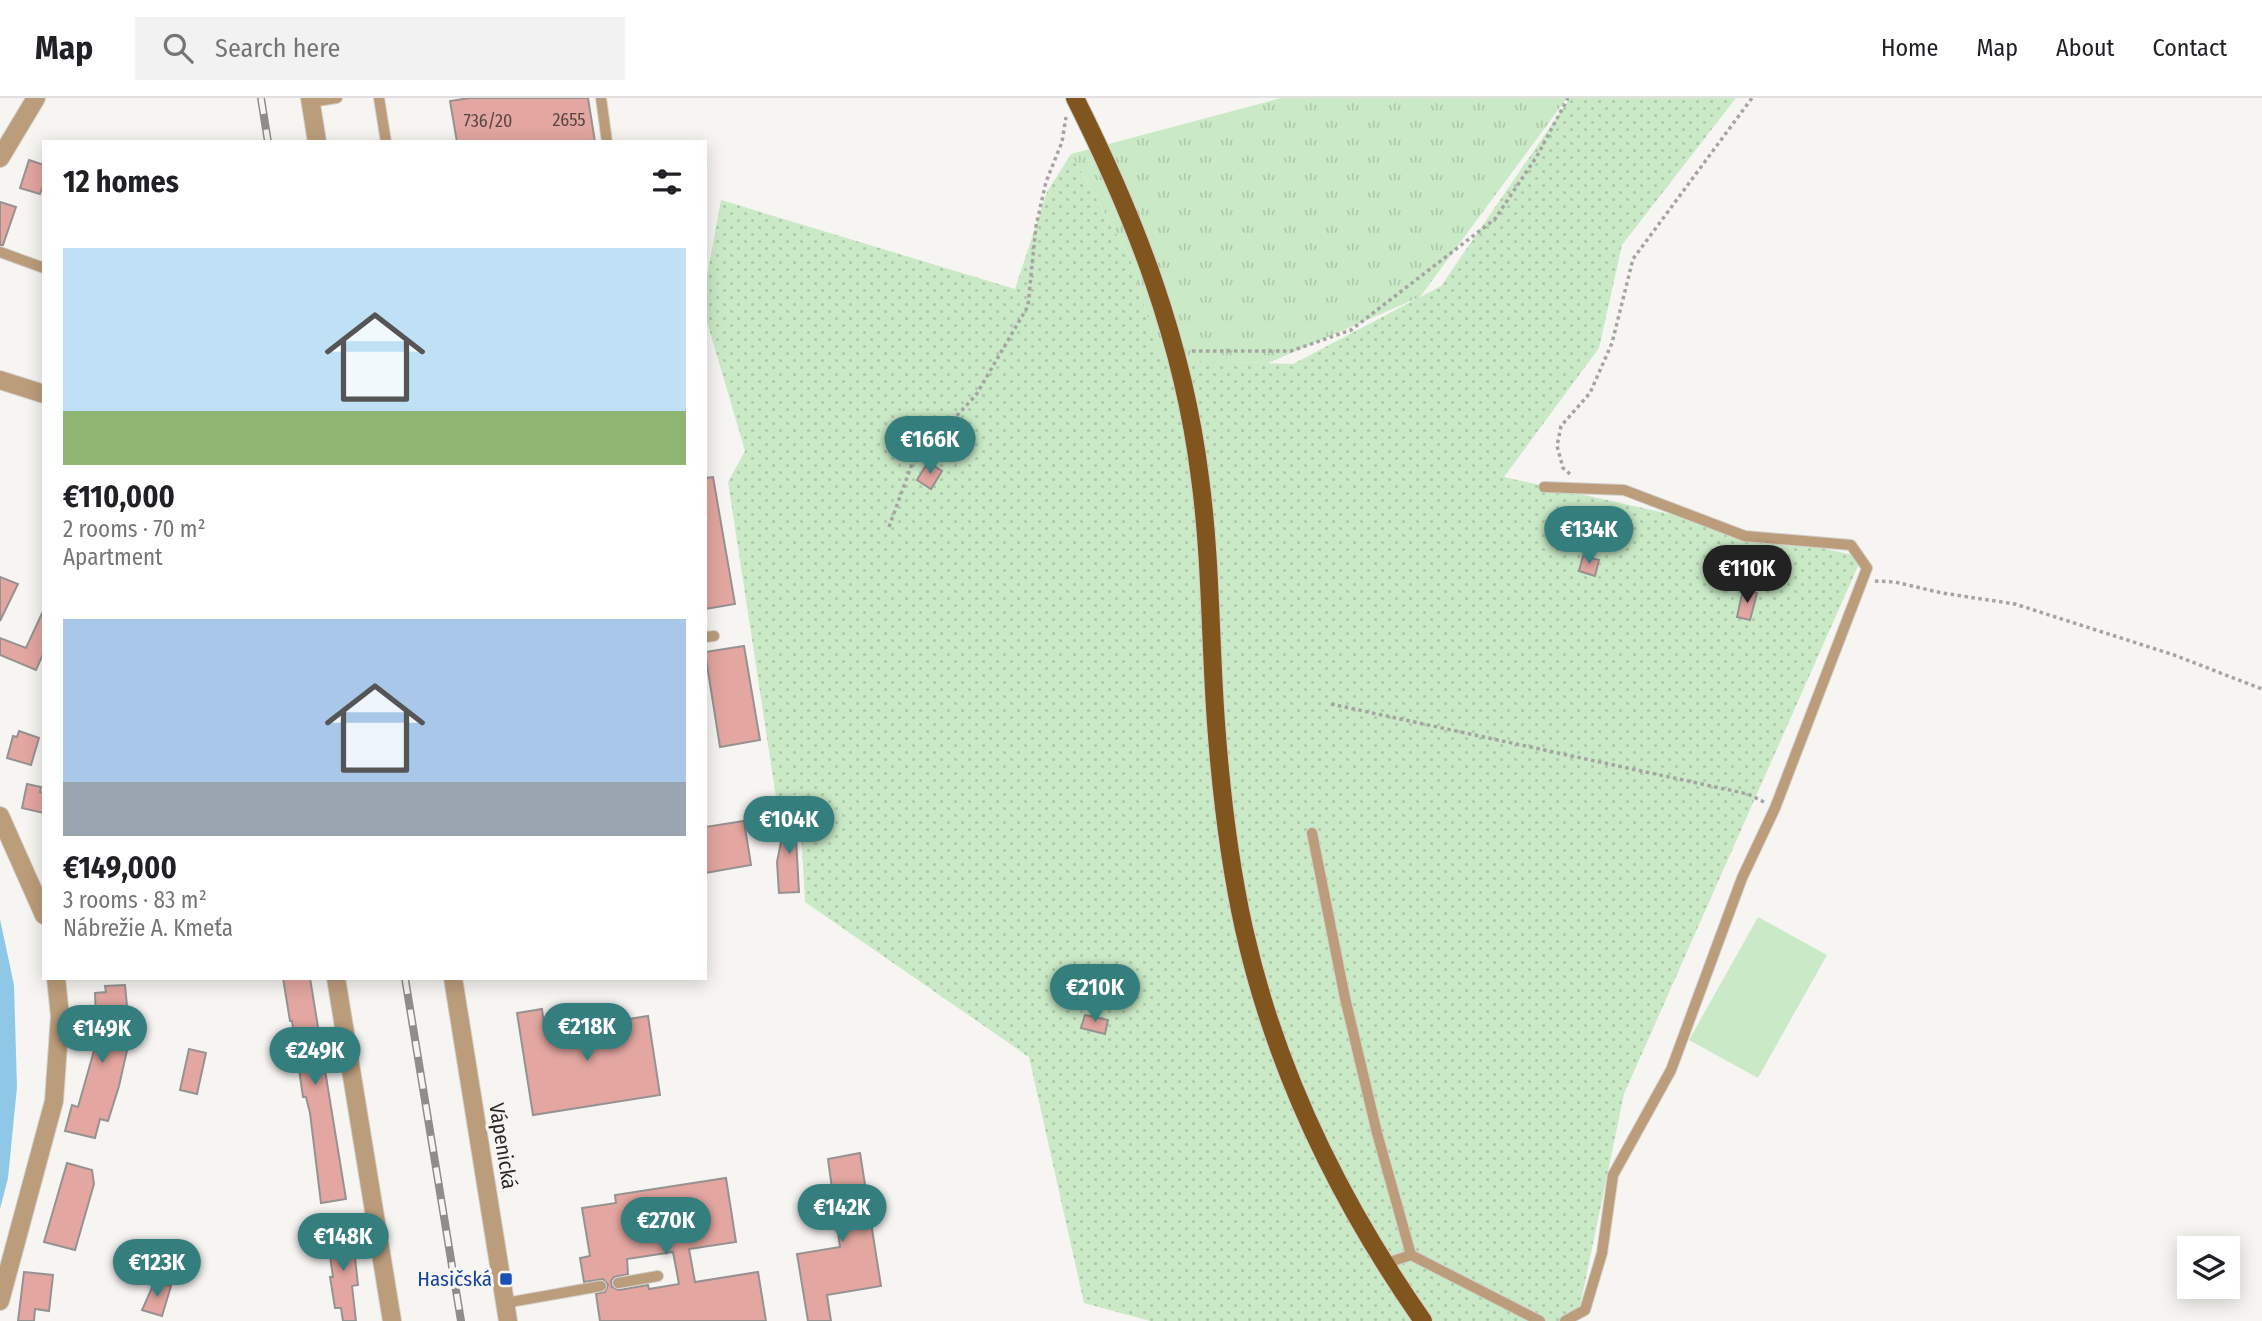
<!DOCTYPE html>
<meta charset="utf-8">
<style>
:root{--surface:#fff;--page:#f2f2f2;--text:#202124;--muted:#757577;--line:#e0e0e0;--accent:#357e7e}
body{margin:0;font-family:"Fira Sans Condensed",sans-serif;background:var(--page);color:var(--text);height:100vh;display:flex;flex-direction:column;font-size:26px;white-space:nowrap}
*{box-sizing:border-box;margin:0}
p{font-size:23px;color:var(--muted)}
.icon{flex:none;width:38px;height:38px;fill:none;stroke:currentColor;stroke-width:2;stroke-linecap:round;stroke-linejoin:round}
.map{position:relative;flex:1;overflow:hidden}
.sheet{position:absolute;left:42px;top:42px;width:665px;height:840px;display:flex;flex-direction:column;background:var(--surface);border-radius:0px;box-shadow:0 4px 18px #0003}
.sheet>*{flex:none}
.fabs{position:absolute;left:2177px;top:1138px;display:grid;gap:14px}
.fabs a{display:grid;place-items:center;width:63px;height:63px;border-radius:0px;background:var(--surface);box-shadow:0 4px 18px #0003;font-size:35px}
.price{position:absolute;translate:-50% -60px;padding:0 16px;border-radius:24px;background:var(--accent);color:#fff;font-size:23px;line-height:46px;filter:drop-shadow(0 2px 4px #0008)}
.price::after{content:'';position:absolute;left:50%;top:42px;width:21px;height:16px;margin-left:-10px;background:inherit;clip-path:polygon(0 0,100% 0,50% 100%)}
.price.selected{background:#222;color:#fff}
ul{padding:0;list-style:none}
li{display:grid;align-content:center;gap:14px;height:371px;padding:0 21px}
li span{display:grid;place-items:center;height:217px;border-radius:0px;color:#555}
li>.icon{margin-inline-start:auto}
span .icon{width:126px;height:126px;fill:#fffc;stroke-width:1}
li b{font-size:30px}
h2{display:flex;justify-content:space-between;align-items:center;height:84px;padding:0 21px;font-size:30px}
header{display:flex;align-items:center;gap:42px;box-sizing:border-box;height:98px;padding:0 35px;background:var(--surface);border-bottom:2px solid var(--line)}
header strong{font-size:33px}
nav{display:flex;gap:38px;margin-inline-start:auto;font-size:24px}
.search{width:490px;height:63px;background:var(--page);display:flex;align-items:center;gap:18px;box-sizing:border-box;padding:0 24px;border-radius:0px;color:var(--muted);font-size:26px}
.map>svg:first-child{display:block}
.grass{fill:url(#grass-tufts)}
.park{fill:#caeac7}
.garden{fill:url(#garden-dots)}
.water{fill:#8fc8e6}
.building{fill:#e3a6a0;stroke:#969292;stroke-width:2;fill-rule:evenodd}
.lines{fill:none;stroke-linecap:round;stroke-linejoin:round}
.lane-casing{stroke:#d2d0cd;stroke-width:12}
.street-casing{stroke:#d2d0cd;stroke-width:20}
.primary-casing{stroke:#d2d0cd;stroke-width:20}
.path{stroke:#a5a4a2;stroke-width:3.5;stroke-dasharray:3.5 3.5;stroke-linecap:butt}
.lane{stroke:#bc9d7b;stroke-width:10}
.street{stroke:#bc9d7b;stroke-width:18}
.primary{stroke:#81561e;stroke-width:18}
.rail-casing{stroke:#8f8d8b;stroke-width:8}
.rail{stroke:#f7f5f2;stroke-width:5;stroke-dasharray:16;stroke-linecap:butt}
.transit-dot{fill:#1a4fb4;stroke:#f7f5f2;stroke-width:2.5}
.labels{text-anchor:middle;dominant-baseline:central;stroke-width:6;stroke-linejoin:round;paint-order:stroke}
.number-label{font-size:18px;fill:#584845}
.street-label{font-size:21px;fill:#292827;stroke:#f7f5f2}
.transit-label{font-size:21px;fill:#164399;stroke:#f7f5f2;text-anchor:end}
</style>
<header>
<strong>Map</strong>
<div class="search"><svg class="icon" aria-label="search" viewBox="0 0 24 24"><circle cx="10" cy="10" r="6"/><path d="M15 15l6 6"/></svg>Search here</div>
<nav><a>Home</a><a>Map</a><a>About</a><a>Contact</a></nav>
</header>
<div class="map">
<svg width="2262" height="1223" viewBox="0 0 2262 1223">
<defs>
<pattern id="grass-tufts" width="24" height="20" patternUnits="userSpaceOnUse" patternTransform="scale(1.75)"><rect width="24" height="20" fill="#caeac7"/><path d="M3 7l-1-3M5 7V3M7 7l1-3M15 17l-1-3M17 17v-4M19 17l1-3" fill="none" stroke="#aec9ab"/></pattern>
<pattern id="garden-dots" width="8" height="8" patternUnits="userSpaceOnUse" patternTransform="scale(1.75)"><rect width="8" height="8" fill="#caeac7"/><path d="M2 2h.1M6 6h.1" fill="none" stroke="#aec9ab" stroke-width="1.8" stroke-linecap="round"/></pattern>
</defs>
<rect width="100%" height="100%" fill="#f7f5f2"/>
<path class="grass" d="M1281 0H1567L1420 199 1268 265 1160 263 1130 160 1071 56Z"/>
<path class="park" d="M1758 819 1827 857 1758 980 1689 942Z"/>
<path class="garden" d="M1570 0H1736L1622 147 1599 250 1504 379 1862 459 1624 996 1577 1223H1150L1084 1205 1029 959 805 804 799 697 776 699 728 384 745 353 705 217V189L721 102 1015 191 1047 94 1071 56 1130 160 1160 262 1293 266 1441 188Z"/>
<path class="water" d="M0 821 14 887 17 989 8 1080 0 1111Z"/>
<g class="building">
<path d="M470 0H588L595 44H457L450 3Z"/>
<path d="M29 62 44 67V85L40 96 20 90Z"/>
<path d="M0 104 16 109 3 147H0Z"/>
<path d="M928 364 942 373 931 391 917 382Z"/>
<path d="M713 379 735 506 705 511V380Z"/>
<path d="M1583 458 1599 462 1595 478 1579 473Z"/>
<path d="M0 479 18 486 0 523Z"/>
<path d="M1743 492 1757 495 1750 522 1737 519Z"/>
<path d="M44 511V554L36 572 0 557V540L26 550Z"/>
<path d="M744 548 760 642 720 649 705 554Z"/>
<path d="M19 633 39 640 31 667 7 660 13 638 17 639Z"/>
<path d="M27 686 41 689 40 694 44 695V715L22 710Z"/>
<path d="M789 704H794L799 794 779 795 777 764Z"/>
<path d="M744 723 751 767 705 775V729Z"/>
<path d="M283 880H310L346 1101 321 1105 310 1015 306 999H303L292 923H290Z"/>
<path d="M125 887 128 919H123L118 945 128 948 119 988 108 1023 100 1021 95 1040 65 1033 72 1007 78 1009 103 921H96L95 895 106 894 105 888Z"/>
<path d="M542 911 545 934 648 918 660 997 533 1017 517 915Z"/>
<path d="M1085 917 1108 922 1105 936 1081 930Z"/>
<path d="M189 951 206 955 197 996 180 992Z"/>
<path d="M860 1055 881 1188 827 1197 831 1223H808L797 1156 840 1149 828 1061Z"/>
<path d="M67 1065 92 1072 94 1086 75 1152 44 1144Z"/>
<path d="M726 1080 736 1144 689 1151 695 1184 758 1174 766 1223H600L596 1196 605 1194 608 1187 603 1181 584 1184 580 1160 590 1158 582 1110 616 1105 615 1097ZM673 1154 679 1186 649 1191 648 1187 619 1192 612 1189 611 1183 614 1179 628 1176 627 1161Z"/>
<path d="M352 1133 358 1187 352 1188 356 1223H343L341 1210H335L330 1179H333L327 1137Z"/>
<path d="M24 1174 53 1177 49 1213 35 1211 34 1223H18Z"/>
<path d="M155 1183 171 1188 162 1218 142 1212Z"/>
</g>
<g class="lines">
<g class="lane-casing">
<g id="lane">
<path d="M379 0 386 44"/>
<path d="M601 0 607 44"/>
<path d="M311 4 337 0"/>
<path d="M0 154 44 170"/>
<path d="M1544 389 1624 392 1745 438 1851 447 1867 470 1775 710 1742 780 1671 972 1613 1077 1602 1155 1585 1212 1565 1223"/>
<path d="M705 539 714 538"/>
<path d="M1312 735 1345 900 1377 1035 1411 1157"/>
<path d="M1384 1166 1411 1157 1540 1223"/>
<path d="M618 1185 658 1178"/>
<path d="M505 1205 601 1188"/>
</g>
</g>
<g class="street-casing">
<g id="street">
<path d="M310 0 317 44"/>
<path d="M0 60 36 0"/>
<path d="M0 282 44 296"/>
<path d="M0 718 44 817"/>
<path d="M336 880 392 1223"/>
<path d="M453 880 508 1223"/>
<path d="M0 1203 54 1003 60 918 56 880"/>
</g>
</g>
<g class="primary-casing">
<path id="primary" d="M1075 0C1136 122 1183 243 1200 380 1211 461 1210 543 1216 625 1221 694 1229 763 1244 831 1276 974 1339 1103 1423 1223"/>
</g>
<g class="path">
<path d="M1192 253H1291L1351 232 1495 121 1537 58 1568 0"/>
<path d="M1570 376 1563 370 1557 348 1561 328 1590 295 1612 245 1633 161 1752 0"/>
<path d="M889 429 912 366 976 297 1028 208 1036 128 1046 84 1062 44 1066 19"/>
<path d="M1875 483 1895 484 1942 495 2015 506 2174 557 2262 591"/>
<path d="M1331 606 1748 696 1764 704"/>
</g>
<use href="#lane" class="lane"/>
<use href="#street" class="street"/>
<use href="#primary" class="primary"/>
<g class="rail-casing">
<g id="rail">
<path d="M261 0 268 44"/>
<path d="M405 880 461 1223"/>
</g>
</g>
<use href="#rail" class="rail"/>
</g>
<rect class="transit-dot" x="499" y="1174" width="14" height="14" rx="3.5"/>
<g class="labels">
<g class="number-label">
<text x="569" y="22">2655</text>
<text x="488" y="23">736/20</text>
</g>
<g class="street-label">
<text transform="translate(503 1048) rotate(81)">Vápenická</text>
</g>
<g class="transit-label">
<text x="492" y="1181">Hasičská</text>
</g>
</g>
</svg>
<div class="fabs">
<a><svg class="icon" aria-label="layers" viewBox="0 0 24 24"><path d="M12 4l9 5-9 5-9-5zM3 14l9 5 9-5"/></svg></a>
</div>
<b class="price" style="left:930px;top:378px">€166K</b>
<b class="price" style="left:1589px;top:468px">€134K</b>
<b class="price selected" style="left:1747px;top:507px">€110K</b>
<b class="price" style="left:789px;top:758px">€104K</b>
<b class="price" style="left:1095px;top:926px">€210K</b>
<b class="price" style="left:587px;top:965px">€218K</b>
<b class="price" style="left:102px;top:967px">€149K</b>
<b class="price" style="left:315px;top:989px">€249K</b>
<b class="price" style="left:842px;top:1146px">€142K</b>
<b class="price" style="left:666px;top:1159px">€270K</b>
<b class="price" style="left:343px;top:1175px">€148K</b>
<b class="price" style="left:157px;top:1201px">€123K</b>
<section class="sheet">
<h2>12 homes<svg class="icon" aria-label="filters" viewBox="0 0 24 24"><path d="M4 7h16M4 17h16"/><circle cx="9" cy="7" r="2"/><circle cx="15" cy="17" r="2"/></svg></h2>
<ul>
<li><span style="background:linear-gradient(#bfe0f5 75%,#8fb573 0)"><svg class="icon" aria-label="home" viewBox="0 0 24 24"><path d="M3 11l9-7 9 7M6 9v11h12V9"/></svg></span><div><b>€110,000</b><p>2 rooms · 70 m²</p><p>Apartment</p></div></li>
<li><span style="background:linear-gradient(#a9c7e8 75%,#9aa5b1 0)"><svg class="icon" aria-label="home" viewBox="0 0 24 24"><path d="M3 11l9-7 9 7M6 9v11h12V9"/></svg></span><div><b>€149,000</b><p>3 rooms · 83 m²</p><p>Nábrežie A. Kmeťa</p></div></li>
</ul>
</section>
</div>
